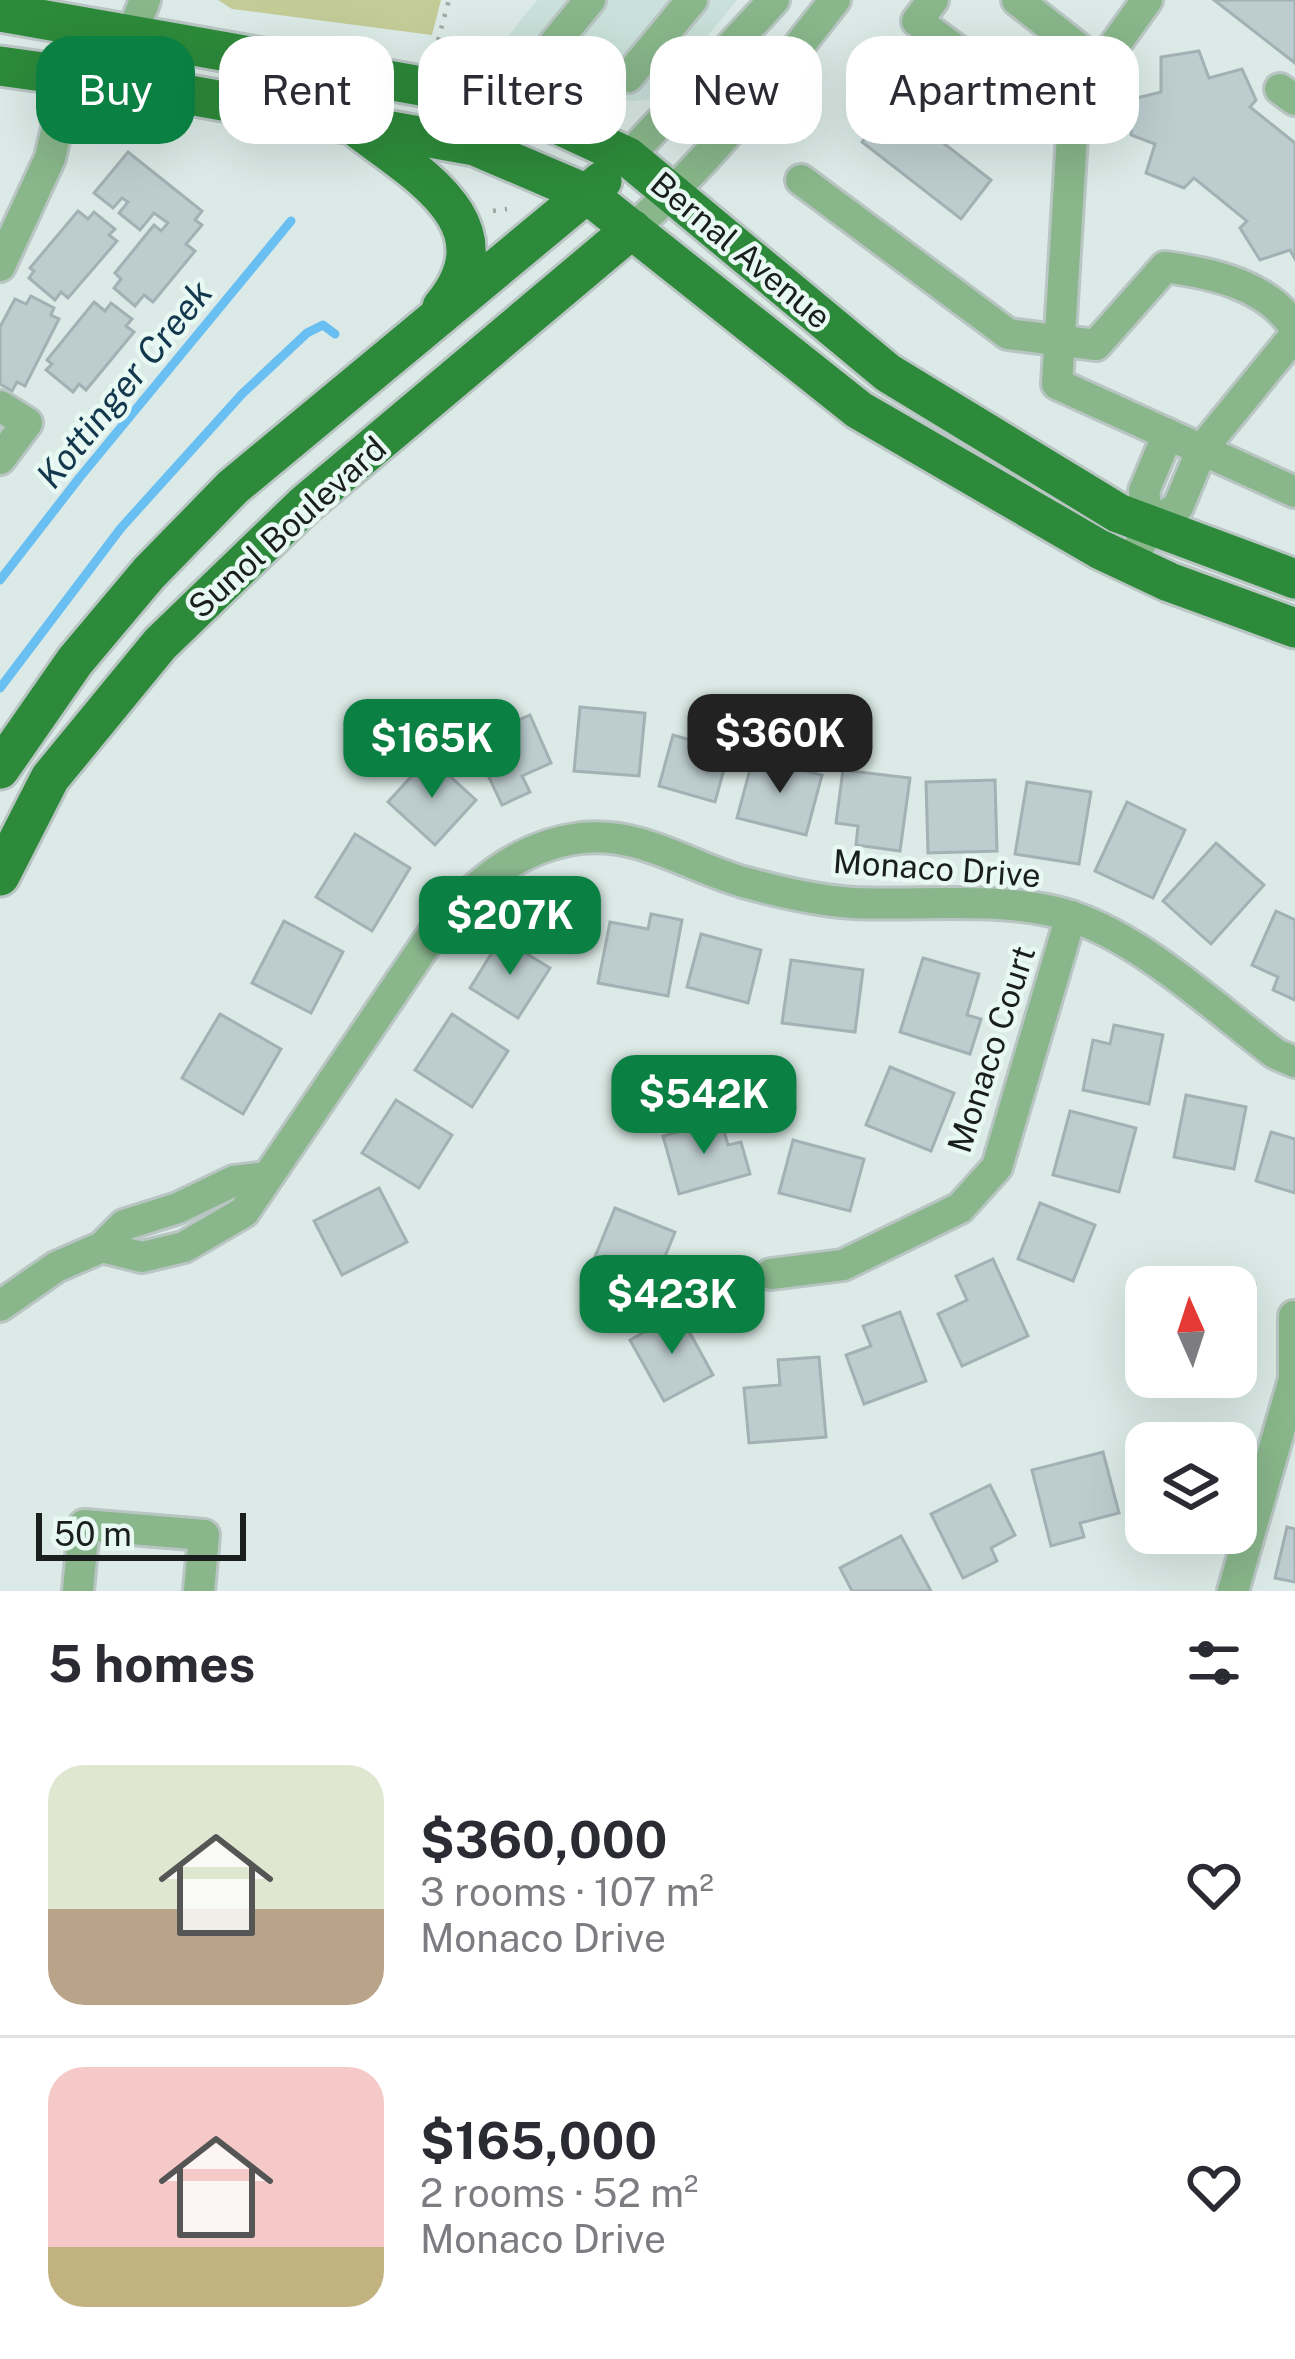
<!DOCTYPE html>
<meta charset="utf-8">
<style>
:root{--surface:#fff;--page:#f7f7f7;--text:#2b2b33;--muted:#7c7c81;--line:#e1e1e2;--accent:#0b8043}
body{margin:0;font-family:"Public Sans",sans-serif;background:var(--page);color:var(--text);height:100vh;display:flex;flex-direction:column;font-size:45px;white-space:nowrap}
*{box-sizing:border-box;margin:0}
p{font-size:39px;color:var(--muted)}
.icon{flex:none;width:66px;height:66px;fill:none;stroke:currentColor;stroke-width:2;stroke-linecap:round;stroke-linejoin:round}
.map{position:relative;height:1591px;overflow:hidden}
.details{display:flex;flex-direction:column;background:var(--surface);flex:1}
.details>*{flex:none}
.guide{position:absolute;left:36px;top:36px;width:1224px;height:108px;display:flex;gap:24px}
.needle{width:78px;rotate:357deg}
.tools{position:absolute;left:1125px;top:1266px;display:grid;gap:24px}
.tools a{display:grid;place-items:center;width:132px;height:132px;border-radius:24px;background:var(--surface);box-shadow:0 12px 48px #0002;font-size:60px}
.scale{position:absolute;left:36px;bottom:30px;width:210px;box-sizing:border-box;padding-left:12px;border:6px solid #1a1f1d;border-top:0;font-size:33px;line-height:42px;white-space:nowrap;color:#1a1f1d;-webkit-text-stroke:9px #e8f8f3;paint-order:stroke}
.price{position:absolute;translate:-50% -102px;padding:0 27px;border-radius:24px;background:var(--accent);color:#fff;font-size:39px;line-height:78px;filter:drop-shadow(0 3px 6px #0008)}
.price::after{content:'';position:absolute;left:50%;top:72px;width:36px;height:27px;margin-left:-18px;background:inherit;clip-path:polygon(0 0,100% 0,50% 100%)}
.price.current{background:#222;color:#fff}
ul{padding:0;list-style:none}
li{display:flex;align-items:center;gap:36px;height:300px;padding:0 48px}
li+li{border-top:3px solid var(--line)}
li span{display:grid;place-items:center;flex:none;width:336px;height:240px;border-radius:36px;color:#555}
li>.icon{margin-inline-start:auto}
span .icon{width:144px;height:144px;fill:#fffc;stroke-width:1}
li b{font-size:51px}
h2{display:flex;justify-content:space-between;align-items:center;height:144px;padding:0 48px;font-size:51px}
.chip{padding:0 42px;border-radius:36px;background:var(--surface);box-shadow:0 12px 48px #0002;font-size:42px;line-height:108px}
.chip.current{background:var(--accent);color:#fff}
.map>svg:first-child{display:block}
.built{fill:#c9e1da}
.green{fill:#c3cb97}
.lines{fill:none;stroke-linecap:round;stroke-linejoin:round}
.stream{stroke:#69bff2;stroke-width:9}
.building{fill:#bdcdcf;stroke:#a2b1b3;stroke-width:3}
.minor-casing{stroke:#b8c5c2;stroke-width:36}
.major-casing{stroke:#b8c5c2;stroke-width:45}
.path{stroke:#9ca8a4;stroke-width:4.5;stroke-dasharray:3 9;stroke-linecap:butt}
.minor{stroke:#89b68b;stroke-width:30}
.major{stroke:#2d8a3a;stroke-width:39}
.labels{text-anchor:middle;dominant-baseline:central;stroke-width:9;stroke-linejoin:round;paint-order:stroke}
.street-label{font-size:33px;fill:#1a1f1d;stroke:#e8f8f3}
.water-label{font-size:36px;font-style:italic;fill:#13384e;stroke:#e8f8f3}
</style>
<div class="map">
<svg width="1295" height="1591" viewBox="0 0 1295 1591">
<rect width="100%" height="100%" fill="#dbeae6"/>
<path class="built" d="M537 0H737L668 84 649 99 634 101 622 100 493 55Z"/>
<path class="green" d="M218 0H441L432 35 232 9Z"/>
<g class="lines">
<g class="stream">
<path d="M0 580 80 477 291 221"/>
<path d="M0 688 121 528 242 394 307 333 323 325 335 334"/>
</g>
</g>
<g class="building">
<path d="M1214 0H1295V63Z"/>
<path d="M1199 51 1209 78 1242 69 1256 100 1250 107 1295 143V259L1290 250 1260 260 1240 228 1247 221 1194 178 1184 188 1146 173 1155 144 1131 135 1133 99 1161 92V57Z"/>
<path d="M892 103 991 180 961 219 862 142Z"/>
<path d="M128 152 202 211 195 220 202 225 186 244 195 251 153 302 144 295 135 306 114 288 121 279 115 273 154 225 161 231 168 223 154 213 140 230 119 213 128 202 122 198 113 208 94 193Z"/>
<path d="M78 211 88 219 94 212 115 229 109 235 117 241 68 298 61 292 55 300 29 278 34 271 30 268Z"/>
<path d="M31 296 54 308 51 315 59 319 25 386 17 382 12 391 0 384V327L15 299 26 304Z"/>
<path d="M94 302 105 311 111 303 132 319 126 326 134 332 86 390 79 384 73 392 46 370 52 364 47 360Z"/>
<path d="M580 707 645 713 639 776 574 771Z"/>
<path d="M530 715 551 763 522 776 530 792 502 805 472 741Z"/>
<path d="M673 735 729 751 715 802 659 786Z"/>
<path d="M429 757 476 800 435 845 388 802Z"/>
<path d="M753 758 822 775 806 835 737 818Z"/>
<path d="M843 770 910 778 900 851 856 845 858 826 836 823Z"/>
<path d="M995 780 997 851 928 853 926 782Z"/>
<path d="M1027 782 1091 792 1079 864 1015 854Z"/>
<path d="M1127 802 1185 830 1153 898 1095 871Z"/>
<path d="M355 834 410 868 372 931 316 897Z"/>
<path d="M1216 843 1264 885 1211 944 1163 901Z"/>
<path d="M1276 911 1295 920V1000L1273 990 1278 977 1252 965Z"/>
<path d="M651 914 682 920 668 996 598 983 610 922 648 929Z"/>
<path d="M284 921 343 952 311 1013 252 983Z"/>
<path d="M701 934 761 950 748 1003 687 987Z"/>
<path d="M501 938 550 968 518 1018 470 988Z"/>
<path d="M923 958 979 974 967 1015 981 1019 970 1054 900 1032Z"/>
<path d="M791 960 863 970 855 1032 782 1023Z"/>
<path d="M220 1014 281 1049 243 1114 182 1078Z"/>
<path d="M452 1014 508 1051 472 1107 415 1070Z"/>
<path d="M1114 1025 1163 1035 1149 1104 1083 1090 1093 1040 1110 1044Z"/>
<path d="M890 1067 954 1093 931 1151 866 1125Z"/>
<path d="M1186 1095 1246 1107 1234 1169 1174 1157Z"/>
<path d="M396 1100 452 1135 419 1188 362 1153Z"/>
<path d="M1070 1111 1136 1128 1119 1192 1053 1175Z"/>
<path d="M721 1120 728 1145 741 1142 750 1174 679 1194 663 1136Z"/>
<path d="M1271 1132 1295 1139V1193L1256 1181Z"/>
<path d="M793 1140 864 1159 850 1211 779 1193Z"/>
<path d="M379 1188 407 1242 342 1275 314 1221Z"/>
<path d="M1040 1203 1095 1225 1073 1281 1018 1259Z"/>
<path d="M615 1208 675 1232 650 1293 590 1269Z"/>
<path d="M993 1259 1028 1336 962 1366 938 1314 967 1300 956 1276Z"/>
<path d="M1187 1272 1255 1284 1247 1325 1236 1323V1287H1185Z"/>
<path d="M900 1312 926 1381 864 1404 846 1355 871 1346 863 1326Z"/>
<path d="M679 1313 713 1375 664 1401 630 1340Z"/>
<path d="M819 1357 826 1437 749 1443 744 1388 780 1385 778 1360Z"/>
<path d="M1103 1452 1119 1513 1080 1523 1084 1537 1051 1546 1032 1470Z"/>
<path d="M990 1485 1015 1535 991 1548 997 1561 963 1578 931 1514Z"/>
<path d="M1146 1497V1533H1208V1538L1144 1535Z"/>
<path d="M1287 1527 1295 1529V1582L1275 1578Z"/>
<path d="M901 1536 931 1591H852L840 1568Z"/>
</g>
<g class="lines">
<g class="minor-casing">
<g id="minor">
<path d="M933 0 917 21 1009 89C1023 119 1041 126 1073 125"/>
<path d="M1017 0 1100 65"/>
<path d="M1147 0 1074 102 1057 384 1295 492"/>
<path d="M543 57 628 77 692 0"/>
<path d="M122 83 132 34 145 0"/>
<path d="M1280 89 1295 100"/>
<path d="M507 101 590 0"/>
<path d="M628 157 774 0"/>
<path d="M801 180 1008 334 1096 345 1165 267C1212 273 1268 285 1295 328"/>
<path d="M632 229C711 161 771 81 835 0"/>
<path d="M0 266 50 158 69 76"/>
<path d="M0 406 27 423 0 459"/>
<path d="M1149 526 1178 507 1202 449 1295 335"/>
<path d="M1141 543 1149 526 1144 491 1168 434"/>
<path d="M102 1247 142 1257 184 1247 244 1212 432 935C471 887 516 846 581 838 642 831 690 868 747 883 780 892 820 901 854 903 922 906 1009 895 1073 917 1144 941 1215 1008 1276 1054L1295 1062"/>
<path d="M771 1274 843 1265 960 1208 997 1167 1071 916"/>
<path d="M0 1306 56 1267 102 1247 124 1225 178 1208 234 1181 267 1177"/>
<path d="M78 1591 84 1525 204 1535 199 1591"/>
<path d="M1233 1591 1294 1379V1316"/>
</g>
</g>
<g class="major-casing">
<g id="major">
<path d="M0 12 507 101 628 157 888 373 1118 513 1295 579"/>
<path d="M0 66 122 83 475 146 587 194 859 410 1099 549 1169 582 1295 628"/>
<path d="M361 131C421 176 509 226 442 307"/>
<path d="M0 769 75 661 149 573 233 487 602 181"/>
<path d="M0 876 50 778 160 644 304 505 632 229"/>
</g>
</g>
<g class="path">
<path d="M438 40 449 0"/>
<path d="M493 211 507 209"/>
</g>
<use href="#minor" class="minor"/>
<use href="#major" class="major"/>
</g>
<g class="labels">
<g class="street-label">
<text transform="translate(741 250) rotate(40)">Bernal Avenue</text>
<text transform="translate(287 527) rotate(-42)">Sunol Boulevard</text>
<text transform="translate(937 868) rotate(4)">Monaco Drive</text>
<text transform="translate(991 1049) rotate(-72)">Monaco Court</text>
</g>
<g class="water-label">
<text transform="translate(124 384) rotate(-51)">Kottinger Creek</text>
</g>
</g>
</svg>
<div class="tools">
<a><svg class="needle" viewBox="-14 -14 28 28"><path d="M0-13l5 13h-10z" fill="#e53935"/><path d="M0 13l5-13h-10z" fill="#7c7c81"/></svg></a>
<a><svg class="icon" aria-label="layers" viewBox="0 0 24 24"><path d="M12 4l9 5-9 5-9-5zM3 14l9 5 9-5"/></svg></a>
</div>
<div class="scale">50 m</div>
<b class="price current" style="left:780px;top:796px">$360K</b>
<b class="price" style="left:432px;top:801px">$165K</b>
<b class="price" style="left:510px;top:978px">$207K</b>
<b class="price" style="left:704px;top:1157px">$542K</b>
<b class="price" style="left:672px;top:1357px">$423K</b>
<div class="guide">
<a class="chip current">Buy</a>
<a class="chip">Rent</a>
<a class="chip">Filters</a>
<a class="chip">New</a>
<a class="chip">Apartment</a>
</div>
</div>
<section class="details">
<h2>5 homes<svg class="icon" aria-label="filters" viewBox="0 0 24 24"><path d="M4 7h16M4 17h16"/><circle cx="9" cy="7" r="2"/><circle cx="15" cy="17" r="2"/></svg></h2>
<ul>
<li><span style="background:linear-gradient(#dfe7d0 60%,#b9a48a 0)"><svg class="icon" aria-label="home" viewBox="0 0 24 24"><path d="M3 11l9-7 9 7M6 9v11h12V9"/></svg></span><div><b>$360,000</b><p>3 rooms · 107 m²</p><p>Monaco Drive</p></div><svg class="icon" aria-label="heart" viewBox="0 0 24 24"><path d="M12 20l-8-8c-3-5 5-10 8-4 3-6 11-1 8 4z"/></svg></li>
<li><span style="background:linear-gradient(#f6c9c9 75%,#c2b280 0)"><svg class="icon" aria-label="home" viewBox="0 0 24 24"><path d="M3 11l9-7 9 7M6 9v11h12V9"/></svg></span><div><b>$165,000</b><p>2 rooms · 52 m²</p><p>Monaco Drive</p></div><svg class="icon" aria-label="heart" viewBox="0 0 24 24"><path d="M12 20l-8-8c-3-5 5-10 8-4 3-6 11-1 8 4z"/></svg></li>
</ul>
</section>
